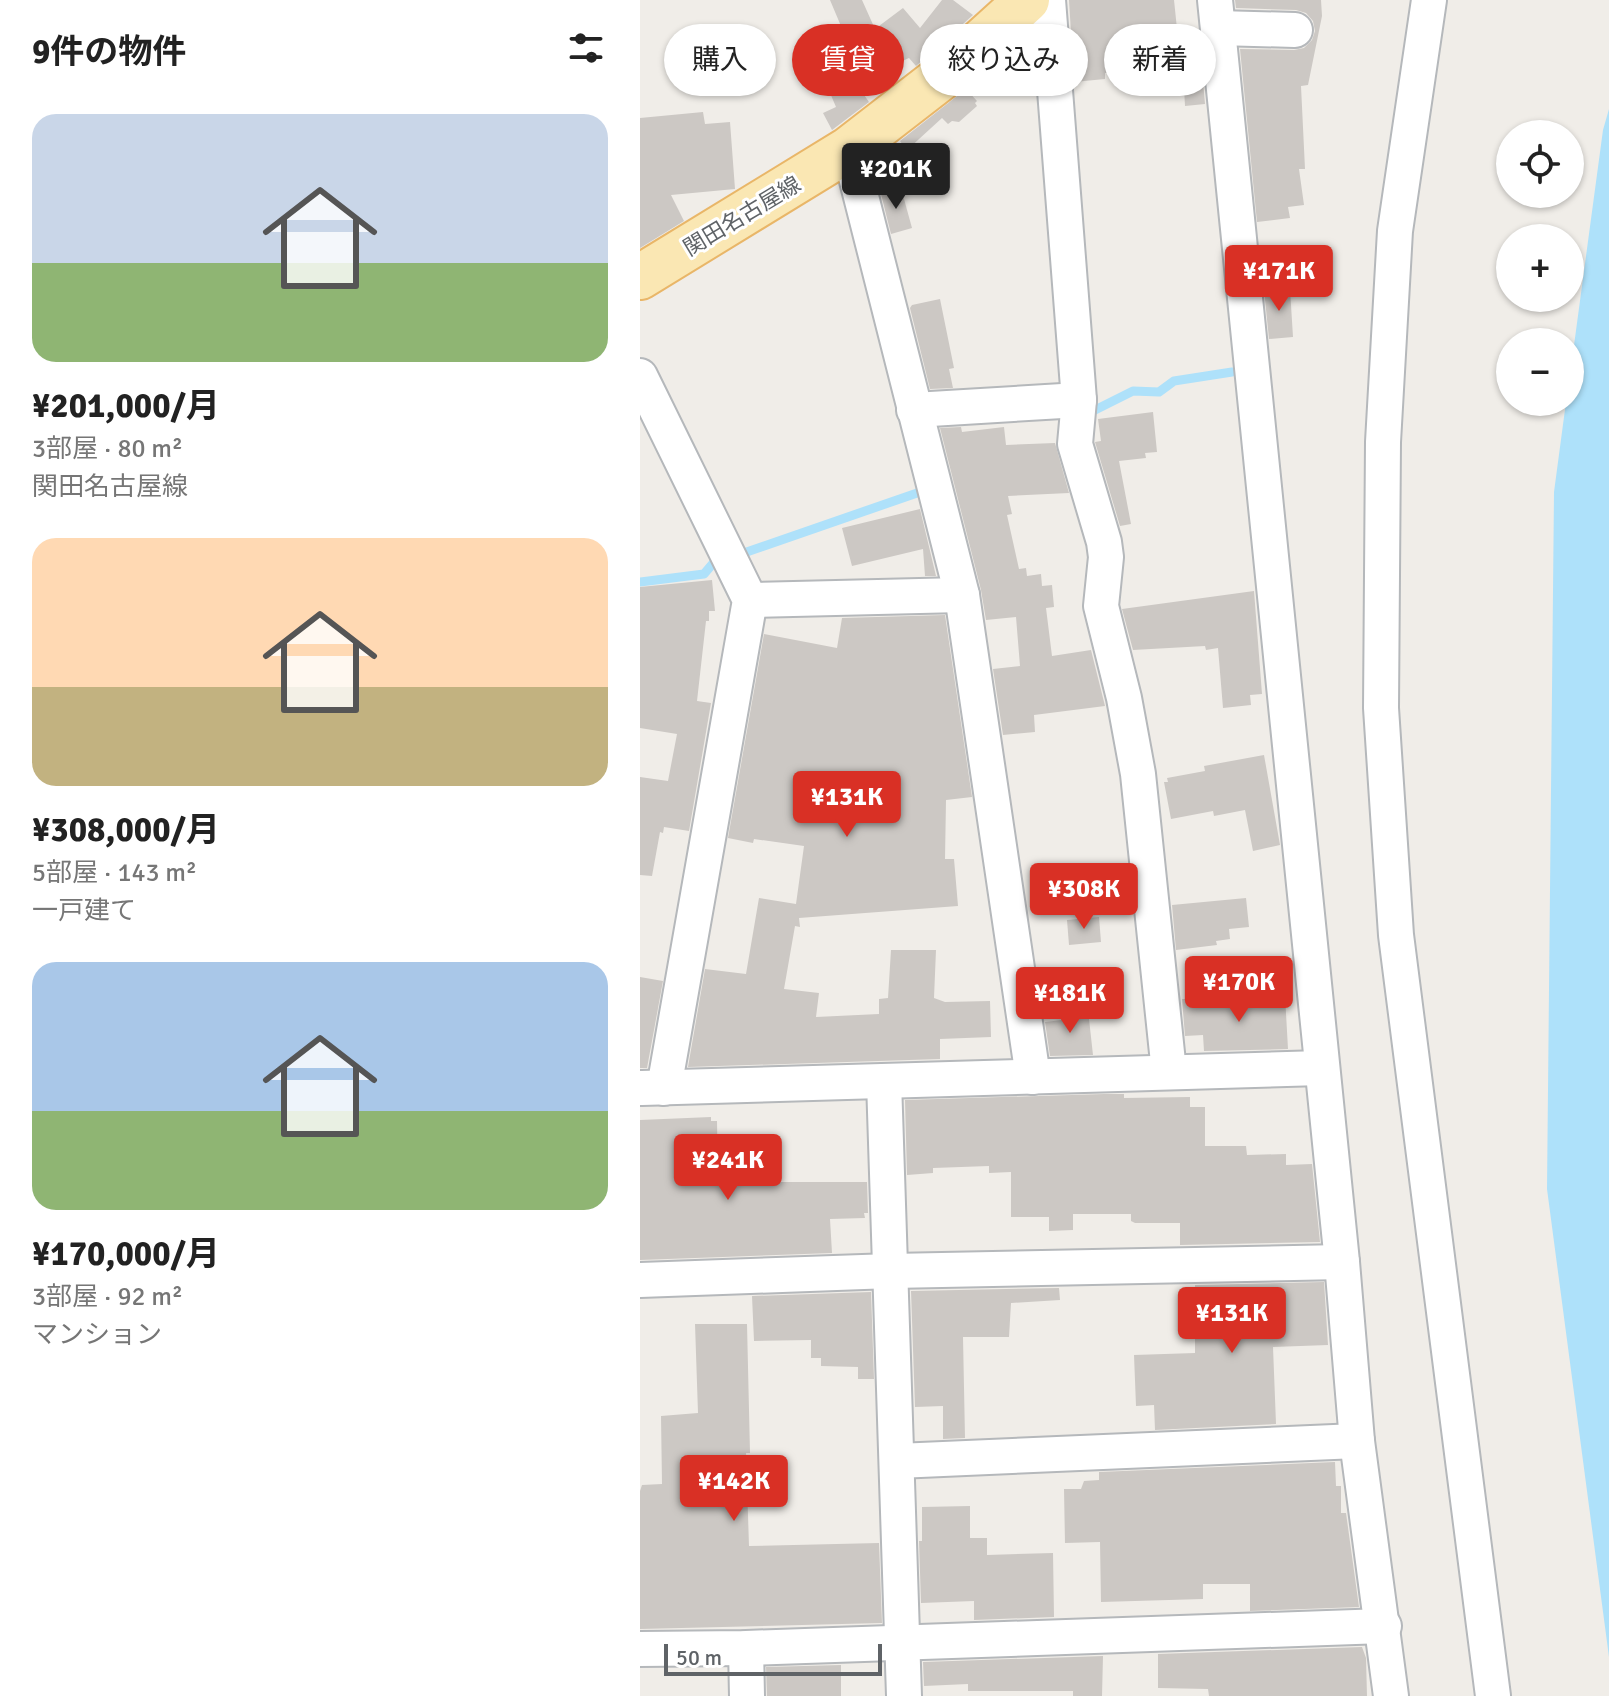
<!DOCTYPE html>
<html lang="ja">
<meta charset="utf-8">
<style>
:root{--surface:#fff;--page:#f2f2f2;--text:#222;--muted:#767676;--accent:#d93025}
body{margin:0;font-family:Signika,"Noto Sans JP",sans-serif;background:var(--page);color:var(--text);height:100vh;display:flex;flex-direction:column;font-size:30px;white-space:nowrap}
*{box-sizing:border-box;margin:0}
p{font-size:26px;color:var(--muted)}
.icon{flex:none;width:44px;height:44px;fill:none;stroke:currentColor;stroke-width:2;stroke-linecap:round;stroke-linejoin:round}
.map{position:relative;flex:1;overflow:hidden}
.drawer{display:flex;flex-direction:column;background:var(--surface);width:640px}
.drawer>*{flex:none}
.hud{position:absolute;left:24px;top:24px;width:760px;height:72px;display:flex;gap:16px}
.tools{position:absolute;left:856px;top:120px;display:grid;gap:16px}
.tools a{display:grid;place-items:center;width:88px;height:88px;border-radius:50%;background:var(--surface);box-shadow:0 2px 6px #0004;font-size:40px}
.scale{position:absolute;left:24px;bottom:20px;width:218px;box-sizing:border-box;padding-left:8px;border:4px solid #5f6367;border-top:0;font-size:22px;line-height:28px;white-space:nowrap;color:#5f6367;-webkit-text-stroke:6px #fff;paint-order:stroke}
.price{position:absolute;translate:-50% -68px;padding:0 18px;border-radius:8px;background:var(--accent);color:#fff;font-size:26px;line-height:52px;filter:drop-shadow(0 2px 4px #0008)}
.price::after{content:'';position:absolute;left:50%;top:48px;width:24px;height:18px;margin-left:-12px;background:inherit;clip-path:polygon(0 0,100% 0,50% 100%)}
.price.current{background:#222;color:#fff}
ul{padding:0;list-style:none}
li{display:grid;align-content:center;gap:16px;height:424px;padding:0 32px}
li span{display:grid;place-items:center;height:248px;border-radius:24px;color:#555}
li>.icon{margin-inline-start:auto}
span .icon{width:144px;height:144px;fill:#fffc;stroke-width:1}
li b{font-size:34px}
h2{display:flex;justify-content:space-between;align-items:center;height:96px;padding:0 32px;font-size:34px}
.pill{padding:0 28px;border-radius:36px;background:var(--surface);box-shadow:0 2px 6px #0004;font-size:28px;line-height:72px}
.pill.current{background:var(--accent);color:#fff}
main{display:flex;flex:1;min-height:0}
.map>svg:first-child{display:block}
.water{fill:#aee1fa}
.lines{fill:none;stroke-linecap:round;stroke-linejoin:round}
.stream{stroke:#aee1fa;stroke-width:9}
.building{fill:#ccc8c4}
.minor-casing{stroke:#b5b8bb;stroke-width:38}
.primary-casing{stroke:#e9b668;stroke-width:48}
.minor{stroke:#fff;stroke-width:34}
.primary{stroke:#fae7b3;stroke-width:44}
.labels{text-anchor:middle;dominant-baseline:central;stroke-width:6;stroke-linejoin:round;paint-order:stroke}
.street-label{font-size:22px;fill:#5f6367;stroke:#fff}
</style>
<main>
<section class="drawer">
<h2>9件の物件<svg class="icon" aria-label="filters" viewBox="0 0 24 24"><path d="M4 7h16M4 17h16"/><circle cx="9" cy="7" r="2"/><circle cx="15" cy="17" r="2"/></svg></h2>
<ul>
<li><span style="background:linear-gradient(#c9d6e8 60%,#8fb573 0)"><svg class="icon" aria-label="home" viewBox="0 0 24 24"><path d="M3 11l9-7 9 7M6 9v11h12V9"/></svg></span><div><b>¥201,000/月</b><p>3部屋 · 80 m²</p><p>関田名古屋線</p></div></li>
<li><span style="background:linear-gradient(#ffd9b3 60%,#c2b280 0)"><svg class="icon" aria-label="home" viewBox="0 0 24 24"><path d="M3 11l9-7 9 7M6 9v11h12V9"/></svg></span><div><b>¥308,000/月</b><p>5部屋 · 143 m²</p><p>一戸建て</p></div></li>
<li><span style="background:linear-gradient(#a9c7e8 60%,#8fb573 0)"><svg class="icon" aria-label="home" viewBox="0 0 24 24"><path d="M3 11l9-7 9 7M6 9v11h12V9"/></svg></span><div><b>¥170,000/月</b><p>3部屋 · 92 m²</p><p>マンション</p></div></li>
</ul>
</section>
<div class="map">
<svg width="969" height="1696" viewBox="0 0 969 1696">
<rect width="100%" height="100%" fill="#f0ede8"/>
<path class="water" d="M969 109V1657L907 1189 914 492 926 402H930V375L963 130Z"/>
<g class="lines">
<g class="stream">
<path d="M455 410 493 391 519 392 534 381 592 372"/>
<path d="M98 555 280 492"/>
<path d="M0 582 64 574 75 561"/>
</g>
</g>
<g class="building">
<path d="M190 0H222L235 29 263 8 280 28 302 0H313L333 15 276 66 269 58 215 82 229 102 192 130 183 113 196 107 173 53 206 38Z"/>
<path d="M429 0H534L539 48 560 46 565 104 545 106 544 88 510 91 508 72 465 73V79L434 82Z"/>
<path d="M595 0H681L682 16 668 85 661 86 665 169H659L664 205 648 207 650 218 617 222 600 49 654 50 664 48 672 40 675 31 673 21 666 13 656 10 596 8Z"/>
<path d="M326 89 337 101 335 103 337 106 319 122 312 121 308 124 302 118 267 150 260 141Z"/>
<path d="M63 112 65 124 90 122 95 189 31 195 44 221 0 248V118Z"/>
<path d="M261 188 272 228 251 234 241 194Z"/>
<path d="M650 289 653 337 629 339 624 290Z"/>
<path d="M300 299 314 368 309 369 313 388 290 389 270 308 272 305Z"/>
<path d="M513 412 517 452 505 453 506 458 479 461 491 524 480 526 455 442 461 441 458 419Z"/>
<path d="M321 427 322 432 364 427 366 445 415 443 429 493 368 496 372 514 367 515 379 569 386 568 387 576 401 574 402 586 412 585 414 607 406 608 412 656 451 650 465 706 394 715 395 732 363 735 353 669 380 666 376 617 346 620 341 590 300 428Z"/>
<path d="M280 509 296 576H285L283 549 212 566 202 528Z"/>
<path d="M72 580 75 611H69V621H66L57 701 71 703 49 831 24 827 23 833 20 832 12 876 0 875V777L28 781 37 734 0 728V587Z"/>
<path d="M614 591 622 694 610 695 611 705 583 708 578 648 566 650 565 646 493 650 482 609Z"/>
<path d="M305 615 332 797 306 800 305 859H314L318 906 159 918 160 927 155 926 144 989 179 993 176 1017 239 1014V999L248 998 251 950H296L294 998 305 1002 350 1001 351 1037 300 1039V1059L48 1067 65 969 106 974 119 898 156 904 164 846 114 839 113 843 88 838 124 634 197 648 202 618Z"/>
<path d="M624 755 640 845 613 851 605 810 574 816 573 811 531 819 524 782H528L527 778 565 771 564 766Z"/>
<path d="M606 898 609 927 589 929 590 939 576 941 577 945 536 950 532 905Z"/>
<path d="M459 917 461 942 429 945 427 920Z"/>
<path d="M0 977 23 981 7 1068H0Z"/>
<path d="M645 995 648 1049 564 1051 563 1035 545 1036 542 999H553L554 1003 612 1001V996Z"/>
<path d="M448 1010 453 1055 410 1056 405 1022 422 1020 421 1013Z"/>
<path d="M464 1094H484V1098L550 1097V1107H565V1146H606L607 1155 646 1154V1165L672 1164 680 1242 540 1245V1223H495L491 1221V1214H433V1230L409 1231V1217H371V1172L349 1173V1166L293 1168V1173L267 1175 265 1100Z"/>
<path d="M71 1117V1121H77L78 1182H227L228 1213H224L225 1218 190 1219 192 1253 0 1260V1120Z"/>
<path d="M684 1282 688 1345 633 1347 636 1424 515 1430 514 1405 496 1406 494 1355 555 1353V1285Z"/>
<path d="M419 1288 420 1300 371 1303 369 1337H323L325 1438 303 1439V1406L275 1407 271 1291Z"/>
<path d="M231 1292 234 1379H218V1367L181 1366V1358H171V1340L114 1341 112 1296Z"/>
<path d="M55 1324H107L110 1453H106L109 1546 239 1543 242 1623 0 1629V1491L2 1485 22 1484 21 1416 58 1413Z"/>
<path d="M695 1462 696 1486H701V1513H706L719 1607 610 1611V1584H563V1599L461 1602 460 1542 425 1543 424 1489H441L444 1481 459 1480V1472Z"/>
<path d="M330 1506V1538H347V1555L413 1553 414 1617 334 1620V1601L281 1603 279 1541H282V1507Z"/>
<path d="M722 1647 726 1658 727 1696H569L568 1689 518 1688V1654Z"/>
<path d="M463 1656 462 1696H433V1691H328V1684L284 1686 283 1662Z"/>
<path d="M201 1665V1696H127L126 1667Z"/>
</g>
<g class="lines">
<g class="minor-casing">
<g id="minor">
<path d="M408 0 439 400 435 444 464 542 466 557 461 606 484 698 498 774 529 1072"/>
<path d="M575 0 702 1262 717 1441 751 1696"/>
<path d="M789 0 755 231 743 442 741 708 756 935 853 1696"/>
<path d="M578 28 655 30"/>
<path d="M209 149 322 595 393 1077"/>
<path d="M0 376 110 600 24 1088"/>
<path d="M274 410 439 400"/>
<path d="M110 600 322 595"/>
<path d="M244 1081 264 1696"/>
<path d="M2 1088 681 1068"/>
<path d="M0 1280 251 1271 702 1262"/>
<path d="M257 1461 717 1441"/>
<path d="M106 1648 107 1696"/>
<path d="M0 1649 106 1648 744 1626"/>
</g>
</g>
<g class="primary-casing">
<path id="primary" d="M0 277 209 149 302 77 387 0"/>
</g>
<use href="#minor" class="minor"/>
<use href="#primary" class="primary"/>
</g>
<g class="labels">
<g class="street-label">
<text transform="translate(102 216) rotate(-31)">関田名古屋線</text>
</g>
</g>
</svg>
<div class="tools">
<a><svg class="icon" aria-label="locate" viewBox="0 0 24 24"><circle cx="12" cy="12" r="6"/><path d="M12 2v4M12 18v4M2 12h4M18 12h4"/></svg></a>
<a>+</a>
<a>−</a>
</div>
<div class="scale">50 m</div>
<b class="price current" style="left:256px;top:211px">¥201K</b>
<b class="price" style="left:639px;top:313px">¥171K</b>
<b class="price" style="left:207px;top:839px">¥131K</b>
<b class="price" style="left:444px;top:931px">¥308K</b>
<b class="price" style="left:599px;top:1024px">¥170K</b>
<b class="price" style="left:430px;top:1035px">¥181K</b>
<b class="price" style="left:88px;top:1202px">¥241K</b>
<b class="price" style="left:592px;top:1355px">¥131K</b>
<b class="price" style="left:94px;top:1523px">¥142K</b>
<div class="hud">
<a class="pill">購入</a>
<a class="pill current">賃貸</a>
<a class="pill">絞り込み</a>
<a class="pill">新着</a>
</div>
</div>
</main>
